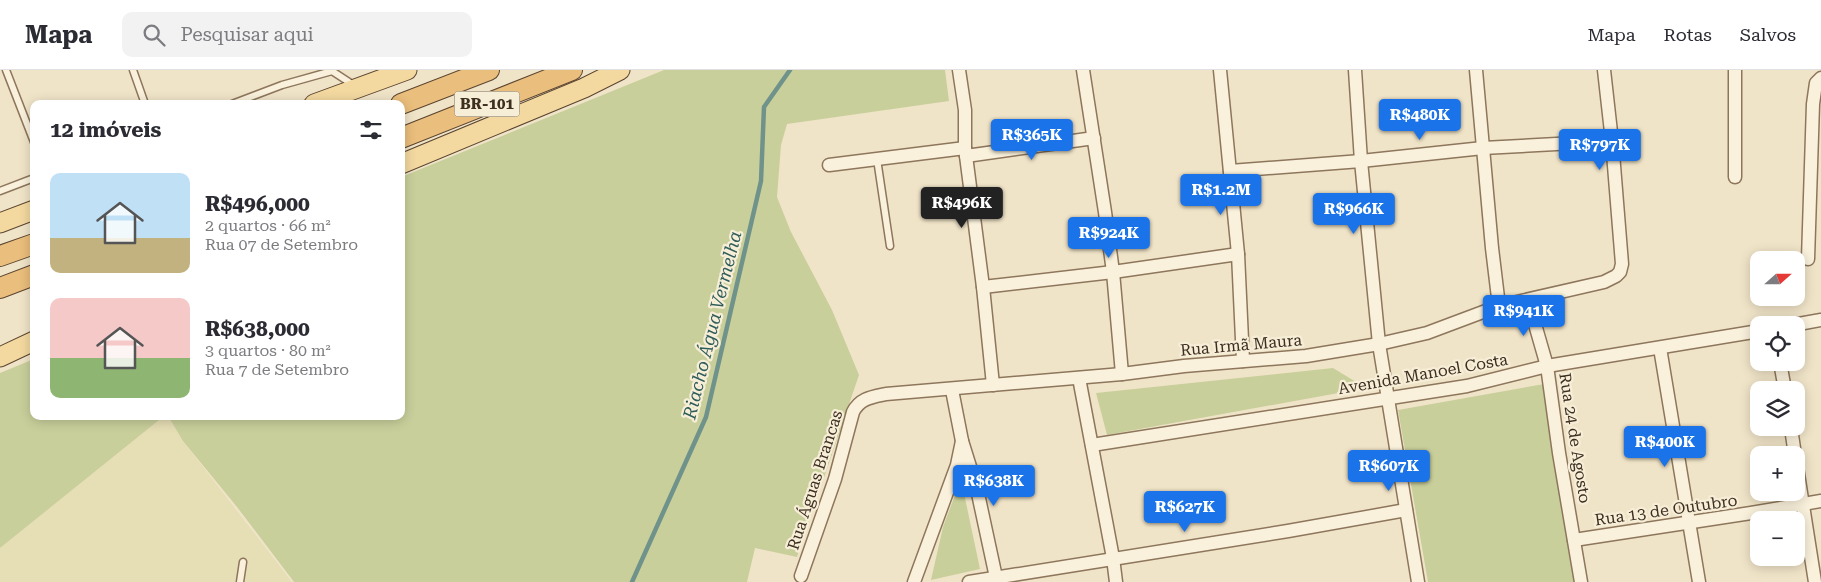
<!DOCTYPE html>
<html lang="pt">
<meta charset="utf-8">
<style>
:root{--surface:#fff;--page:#f2f2f3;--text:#2b2b33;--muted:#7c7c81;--line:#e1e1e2;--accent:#1a73e8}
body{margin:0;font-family:"Roboto Serif",serif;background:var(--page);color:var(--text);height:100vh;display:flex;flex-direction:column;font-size:19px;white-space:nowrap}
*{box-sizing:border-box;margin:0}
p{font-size:16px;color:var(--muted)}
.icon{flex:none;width:28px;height:28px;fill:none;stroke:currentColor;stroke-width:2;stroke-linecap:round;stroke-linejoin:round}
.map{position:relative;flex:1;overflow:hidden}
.details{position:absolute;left:30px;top:30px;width:375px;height:320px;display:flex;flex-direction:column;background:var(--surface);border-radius:10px;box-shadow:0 2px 12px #0003}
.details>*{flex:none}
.needle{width:32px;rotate:69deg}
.buttons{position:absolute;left:1750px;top:181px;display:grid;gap:10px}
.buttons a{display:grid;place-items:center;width:55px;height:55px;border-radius:10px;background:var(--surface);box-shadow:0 2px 12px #0003;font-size:25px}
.price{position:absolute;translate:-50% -42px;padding:0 11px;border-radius:5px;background:var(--accent);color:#fff;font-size:16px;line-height:32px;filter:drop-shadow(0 1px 2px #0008)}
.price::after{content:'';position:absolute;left:50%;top:30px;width:15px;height:11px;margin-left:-8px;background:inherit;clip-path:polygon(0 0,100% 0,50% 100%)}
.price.active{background:#222;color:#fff}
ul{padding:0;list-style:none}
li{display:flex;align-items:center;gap:15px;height:125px;padding:0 20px}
li span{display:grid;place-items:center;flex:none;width:140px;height:100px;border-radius:10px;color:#555}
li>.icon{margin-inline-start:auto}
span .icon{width:60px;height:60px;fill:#fffc;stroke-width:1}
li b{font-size:21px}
h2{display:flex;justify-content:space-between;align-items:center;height:60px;padding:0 20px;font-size:21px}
header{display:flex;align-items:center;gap:30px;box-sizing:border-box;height:70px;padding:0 25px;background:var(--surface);border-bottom:1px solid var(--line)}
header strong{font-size:24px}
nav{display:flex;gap:28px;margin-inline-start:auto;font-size:18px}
.search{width:350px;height:45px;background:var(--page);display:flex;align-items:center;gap:12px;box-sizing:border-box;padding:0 18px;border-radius:10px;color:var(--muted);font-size:19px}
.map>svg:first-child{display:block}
.farmland{fill:#e6deb5}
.green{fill:#c9cf9b}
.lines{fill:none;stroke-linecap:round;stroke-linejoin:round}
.stream{stroke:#6f938a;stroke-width:4.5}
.service-casing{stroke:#8d765c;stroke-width:9}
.minor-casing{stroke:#8d765c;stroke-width:15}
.primary-casing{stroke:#5b4430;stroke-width:21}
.trunk-casing{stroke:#5b4430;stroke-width:22}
.service{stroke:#faf1dc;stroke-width:6}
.minor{stroke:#faf1dc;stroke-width:12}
.primary{stroke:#f3d9a0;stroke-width:19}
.trunk{stroke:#eabe7c;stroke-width:20}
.labels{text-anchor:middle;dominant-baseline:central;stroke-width:4.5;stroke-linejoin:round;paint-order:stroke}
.shield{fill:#f7eed8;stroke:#756857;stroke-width:1}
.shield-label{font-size:15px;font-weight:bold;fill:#3d2e20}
.street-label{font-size:16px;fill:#3d2e20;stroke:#f7eed8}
.water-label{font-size:18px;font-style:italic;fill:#2f5d5a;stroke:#f7eed8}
</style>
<header>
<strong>Mapa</strong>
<div class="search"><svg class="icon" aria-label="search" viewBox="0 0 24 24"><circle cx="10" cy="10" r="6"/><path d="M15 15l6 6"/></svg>Pesquisar aqui</div>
<nav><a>Mapa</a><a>Rotas</a><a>Salvos</a></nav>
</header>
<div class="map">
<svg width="1821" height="512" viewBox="0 0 1821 512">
<rect width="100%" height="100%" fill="#f0e4c8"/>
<path class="farmland" d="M164 346H168L183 371 292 512H0V478Z"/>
<g class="green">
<path d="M664 0H945L949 31 787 54 781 75 777 127 791 162 832 240 859 305 797 487 755 478 747 512H294L237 437 183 371 168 346H401V107Z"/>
<path d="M34 289V346H164L0 478V303Z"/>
<path d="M1333 298 1366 318 1107 365 1096 323Z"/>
<path d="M1544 314 1578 512H1428L1398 340Z"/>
<path d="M961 409 980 499 931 510 943 457Z"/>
</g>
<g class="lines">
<path class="stream" d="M632 512 706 347 761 111 764 37 790 0"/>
<g class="service-casing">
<g id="service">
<path d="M6 0 34 72"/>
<path d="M133 0 145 34"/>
<path d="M232 34 282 15 332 1 355 16"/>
<path d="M877 89 890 176"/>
<path d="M0 121 34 108"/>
<path d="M240 512 243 492"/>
</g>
</g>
<g class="minor-casing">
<g id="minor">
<path d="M959 0 965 40V78L983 217 993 315"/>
<path d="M1083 0 1105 142 1113 202 1122 304"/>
<path d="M1220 0 1238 184 1243 291"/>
<path d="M1355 0 1361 91 1379 274 1418 512"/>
<path d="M1476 0 1492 178 1499 236"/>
<path d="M966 86 1094 68"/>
<path d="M829 95 965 78"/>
<path d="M1230 101 1361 91 1483 78 1612 71"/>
<path d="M1735 107V0"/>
<path d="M1808 189 1813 34 1816 13 1821 8"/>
<path d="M983 217 1113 202 1238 184"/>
<path d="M1528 230 1547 296 1559 383 1581 512"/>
<path d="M1793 255 1821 250"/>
<path d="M1660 278 1699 512"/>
<path d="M1780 292 1785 320"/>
<path d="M1079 308 1113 488 1116 512"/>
<path d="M1791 358 1795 385"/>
<path d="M962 371 977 419 997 512"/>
<path d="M1092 375 1467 316 1547 296 1759 261"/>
<path d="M1796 391 1815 512"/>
<path d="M1574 470 1751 443 1821 431"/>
<path d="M801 506 835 409 853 342C860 328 872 327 886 324L1122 304 1184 296 1306 286 1379 274 1427 263 1499 236 1604 212 1616 206 1620 202 1622 194 1612 71 1604 0"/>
<path d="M914 512 957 395 962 371 952 320"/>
<path d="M969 512 1288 461 1406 440"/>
</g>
</g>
<g class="primary-casing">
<g id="primary">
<path d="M314 34 407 0"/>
<path d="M401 94 584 18 620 0"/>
<path d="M0 153 34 140"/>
<path d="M0 287 34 271"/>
</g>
</g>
<g class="trunk-casing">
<g id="trunk">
<path d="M401 34 489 0"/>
<path d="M401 68 572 0"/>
<path d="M0 186 34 174"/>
<path d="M0 218 34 205"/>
</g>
</g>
<use href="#service" class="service"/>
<use href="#minor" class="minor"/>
<use href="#primary" class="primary"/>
<use href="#trunk" class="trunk"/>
</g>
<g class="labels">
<rect class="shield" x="454.5" y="21.5" width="65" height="25" rx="4"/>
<g class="shield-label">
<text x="487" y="34">BR-101</text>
</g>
<g class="street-label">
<text transform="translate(1241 275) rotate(-5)">Rua Irmã Maura</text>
<text transform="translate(1423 304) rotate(-10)">Avenida Manoel Costa</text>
<text transform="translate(1575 368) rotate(81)">Rua 24 de Agosto</text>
<text transform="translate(815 410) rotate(-72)">Rua Águas Brancas</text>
<text transform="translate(1666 440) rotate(-8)">Rua 13 de Outubro</text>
</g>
<g class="water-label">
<text transform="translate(712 255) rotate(-76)">Riacho Água Vermelha</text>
</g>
</g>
</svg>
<div class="buttons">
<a><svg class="needle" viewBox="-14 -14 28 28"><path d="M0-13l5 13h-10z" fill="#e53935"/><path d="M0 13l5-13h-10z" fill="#7c7c81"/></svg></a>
<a><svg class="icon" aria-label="locate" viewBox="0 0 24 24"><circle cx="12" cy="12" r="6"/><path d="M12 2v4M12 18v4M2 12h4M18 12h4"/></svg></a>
<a><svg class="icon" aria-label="layers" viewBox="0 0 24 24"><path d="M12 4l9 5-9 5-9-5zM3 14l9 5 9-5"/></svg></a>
<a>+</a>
<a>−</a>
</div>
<b class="price" style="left:1420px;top:71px">R$480K</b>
<b class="price" style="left:1032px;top:91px">R$365K</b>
<b class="price" style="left:1600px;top:101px">R$797K</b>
<b class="price" style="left:1221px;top:146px">R$1.2M</b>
<b class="price active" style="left:962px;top:159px">R$496K</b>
<b class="price" style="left:1354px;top:165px">R$966K</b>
<b class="price" style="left:1109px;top:189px">R$924K</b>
<b class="price" style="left:1524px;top:267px">R$941K</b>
<b class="price" style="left:1665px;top:398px">R$400K</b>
<b class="price" style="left:1389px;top:422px">R$607K</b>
<b class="price" style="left:994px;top:437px">R$638K</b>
<b class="price" style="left:1185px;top:463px">R$627K</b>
<section class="details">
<h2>12 imóveis<svg class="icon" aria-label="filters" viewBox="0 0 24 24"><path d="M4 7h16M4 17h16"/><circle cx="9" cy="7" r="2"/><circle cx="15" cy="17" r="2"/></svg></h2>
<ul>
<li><span style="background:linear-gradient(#bfe0f5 65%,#c2b280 0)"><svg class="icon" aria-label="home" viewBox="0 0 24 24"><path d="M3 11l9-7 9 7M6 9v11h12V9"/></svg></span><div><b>R$496,000</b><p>2 quartos · 66 m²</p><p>Rua 07 de Setembro</p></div></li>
<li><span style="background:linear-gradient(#f6c9c9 60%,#8fb573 0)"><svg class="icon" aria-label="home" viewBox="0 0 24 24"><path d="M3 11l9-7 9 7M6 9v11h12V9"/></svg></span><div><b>R$638,000</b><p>3 quartos · 80 m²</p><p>Rua 7 de Setembro</p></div></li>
</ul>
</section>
</div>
